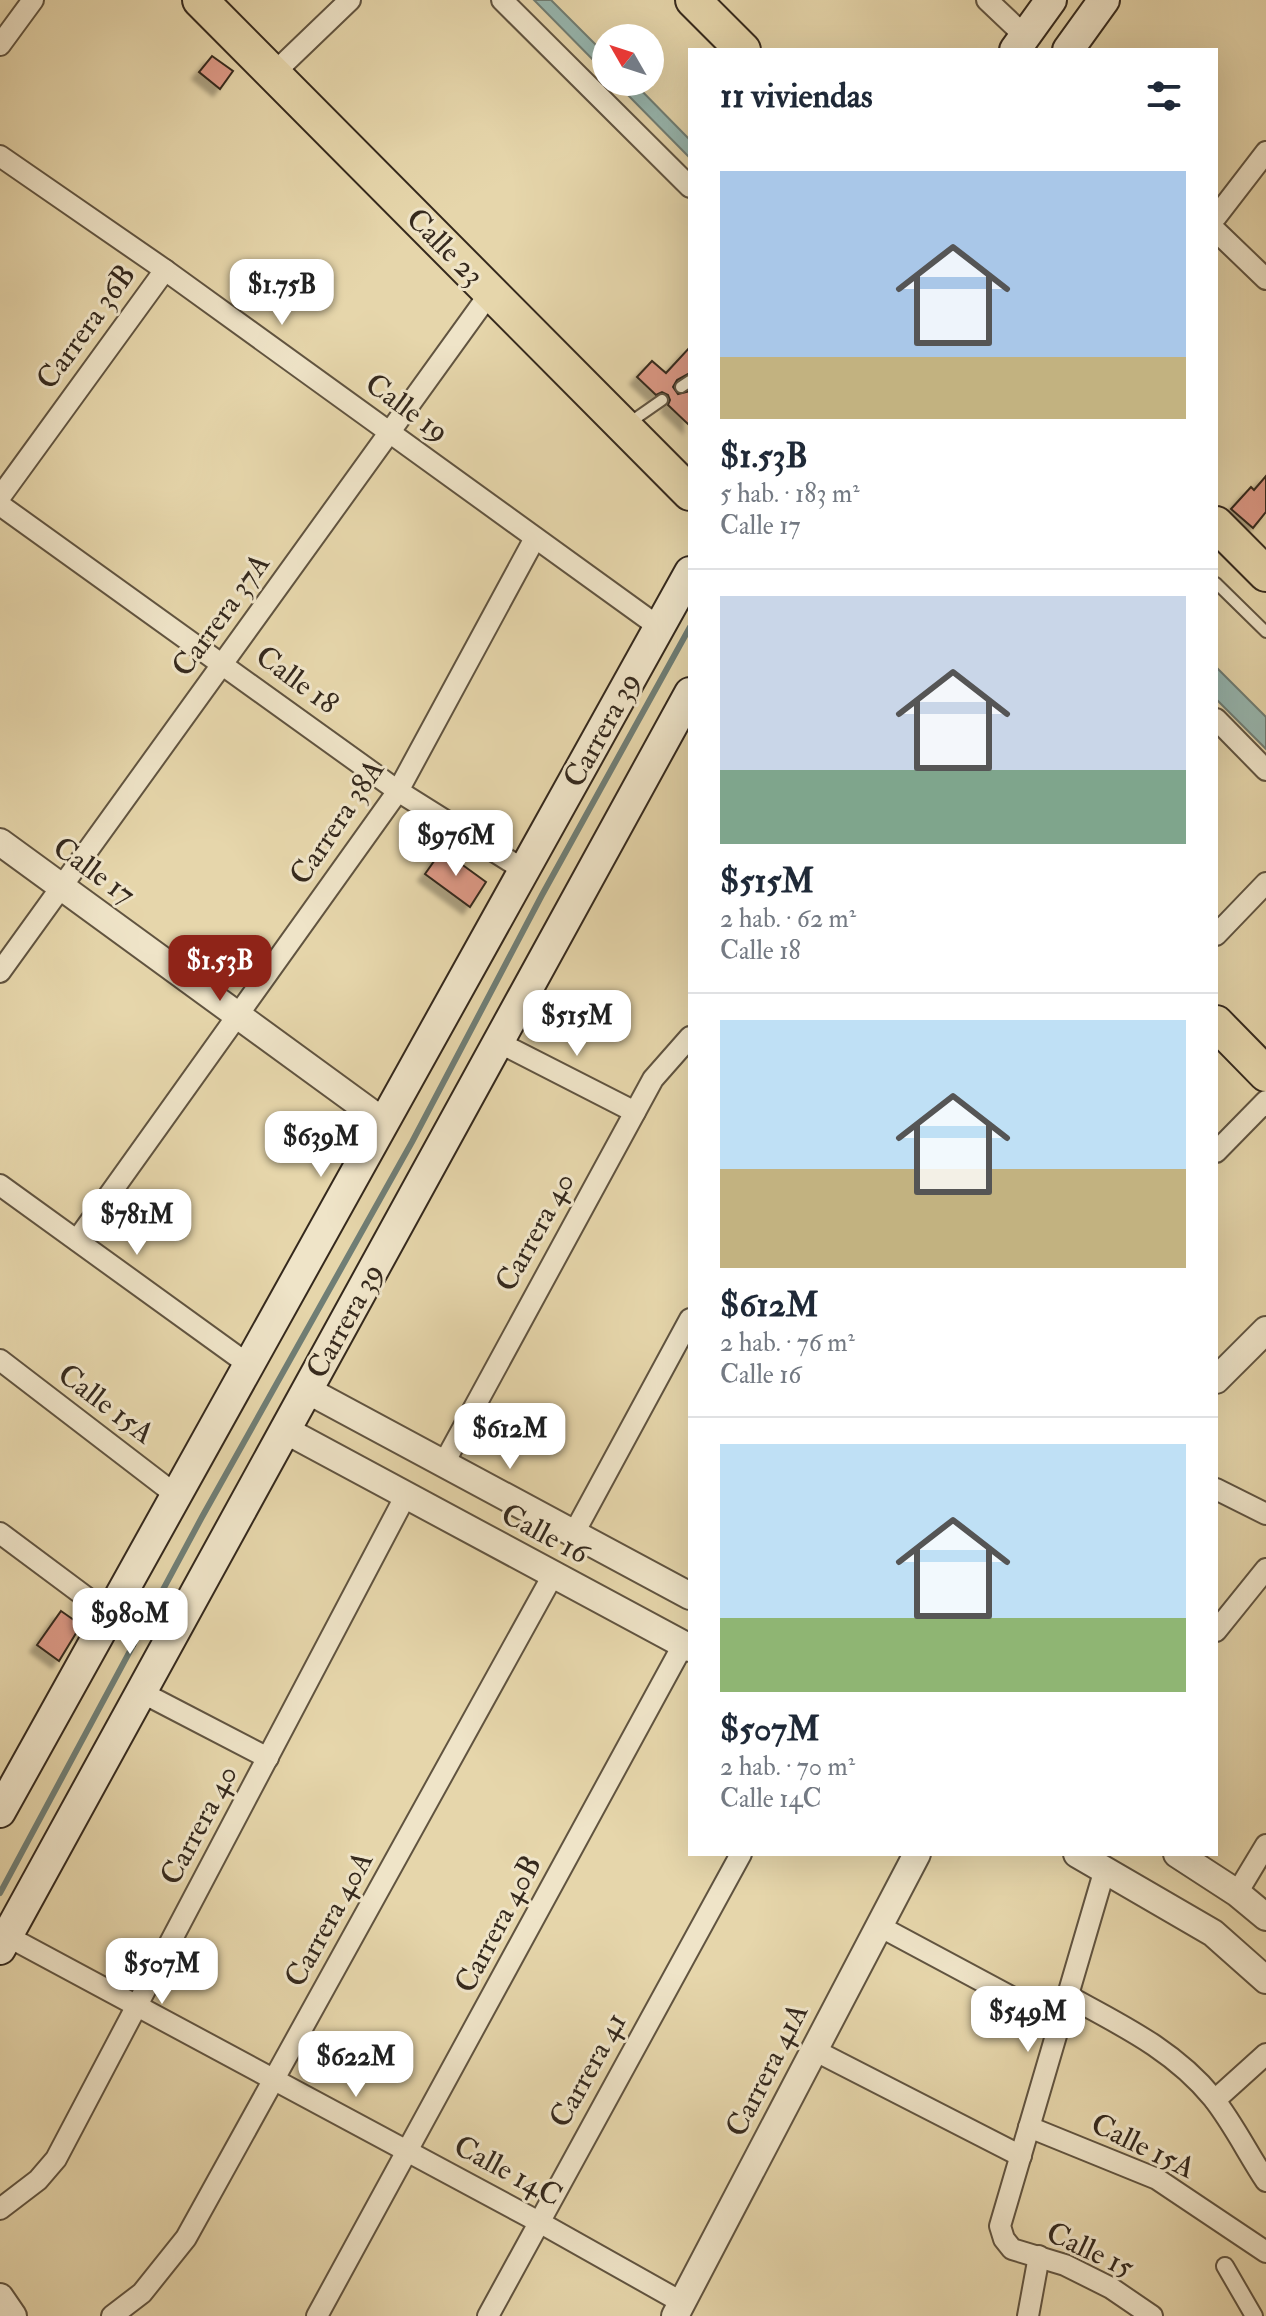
<!DOCTYPE html>
<html lang="es">
<meta charset="utf-8">
<style>
:root{--surface:#fff;--page:#f2f2f3;--text:#1f2937;--muted:#747a83;--line:#e0e1e3;--accent:#8f2418}
body{margin:0;font-family:"IM FELL Double Pica",serif;background:var(--page);color:var(--text);height:100vh;display:flex;flex-direction:column;font-size:30px;white-space:nowrap}
*{box-sizing:border-box;margin:0}
p{font-size:26px;color:var(--muted)}
.icon{flex:none;width:44px;height:44px;fill:none;stroke:currentColor;stroke-width:2;stroke-linecap:round;stroke-linejoin:round}
.map{position:relative;flex:1;overflow:hidden}
.drawer{position:absolute;left:688px;top:48px;width:530px;height:1808px;display:flex;flex-direction:column;background:var(--surface);border-radius:0px;box-shadow:0 8px 32px #0002}
.drawer>*{flex:none}
.needle{width:52px;rotate:309deg}
.controls{position:absolute;left:592px;top:24px;display:grid;gap:16px}
.controls a{display:grid;place-items:center;width:72px;height:72px;border-radius:50%;background:var(--surface);box-shadow:0 8px 32px #0002;font-size:40px}
.price{position:absolute;translate:-50% -68px;padding:0 18px;border-radius:16px;background:#fff;color:#222;font-size:26px;line-height:52px;filter:drop-shadow(0 2px 4px #0008)}
.price::after{content:'';position:absolute;left:50%;top:48px;width:24px;height:18px;margin-left:-12px;background:inherit;clip-path:polygon(0 0,100% 0,50% 100%)}
.price.on{background:var(--accent);color:#fff}
ul{padding:0;list-style:none}
li{display:grid;align-content:center;gap:16px;height:424px;padding:0 32px}
li+li{border-top:2px solid var(--line)}
li span{display:grid;place-items:center;height:248px;border-radius:0px;color:#555}
li>.icon{margin-inline-start:auto}
span .icon{width:144px;height:144px;fill:#fffc;stroke-width:1}
li b{font-size:34px}
h2{display:flex;justify-content:space-between;align-items:center;height:96px;padding:0 32px;font-size:34px}
.map>svg:first-child{display:block}
.water{fill:#97b7b0;stroke:#707e75;stroke-width:2}
.lines{fill:none;stroke-linecap:round;stroke-linejoin:round}
.stream{stroke:#707e75;stroke-width:6}
.building{fill:#dd9986;stroke:#35291d;stroke-width:2;filter:url(#shadow)}
.service-casing{stroke:#615440;stroke-width:14}
.pedestrian-casing{stroke:#615440;stroke-width:20}
.minor-casing{stroke:#615440;stroke-width:24}
.tertiary-casing{stroke:#615440;stroke-width:30}
.secondary-casing{stroke:#35291d;stroke-width:34}
.primary-casing{stroke:#35291d;stroke-width:38}
.path{stroke:#35291d;stroke-width:4;stroke-dasharray:6 4;stroke-linecap:butt}
.service{stroke:#efe4c8;stroke-width:10}
.pedestrian{stroke:#efe4c8;stroke-width:16}
.minor{stroke:#efe4c8;stroke-width:20}
.tertiary{stroke:#efe4c8;stroke-width:26}
.secondary{stroke:#efe4c8;stroke-width:30}
.primary{stroke:#e6d6ab;stroke-width:34}
.labels{text-anchor:middle;dominant-baseline:central;stroke-width:6;stroke-linejoin:round;paint-order:stroke}
.street-label{font-size:30px;fill:#35291d;stroke:#efe4c8}
</style>
<div class="map">
<svg width="1266" height="2316" viewBox="0 0 1266 2316">
<defs>
<filter id="shadow"><feDropShadow dx="-7" dy="7" stdDeviation="2" flood-color="#0004"/></filter>
</defs>
<rect width="100%" height="100%" fill="#e6d6ab"/>
<filter id="stains"><feTurbulence type="fractalNoise" baseFrequency=".0025" numOctaves="4"/><feColorMatrix values="0 0 0 0 .2 0 0 0 0 .09 0 0 0 0 .02 0 0 0 .5 -.17"/></filter>
<radialGradient id="worn" r=".72"><stop offset=".6" stop-color="#630" stop-opacity="0"/><stop offset="1" stop-color="#630" stop-opacity=".3"/></radialGradient>
<g class="water">
<path d="M534 0H551L606 55V73Z"/>
<path d="M615 82H633L690 140V158Z"/>
<path d="M1216 667 1266 717V749L1216 699Z"/>
</g>
<g class="lines">
<path class="stream" d="M0 1893 202 1517 412 1142 542 895 690 627"/>
</g>
<g class="building">
<path d="M212 56 233 71 220 89 199 72Z"/>
<path d="M690 347V373L677 380 673 387 678 394 690 391V426L668 405 670 400 668 395 662 392 656 395 637 377 652 361 666 373Z"/>
<path d="M1266 476V512L1253 528 1231 509 1251 487 1254 490Z"/>
<path d="M442 850 486 882 470 907 425 874Z"/>
<path d="M61 1611 81 1625 59 1661 37 1645Z"/>
</g>
<g class="lines">
<g class="service-casing">
<g id="service">
<path d="M681 387 690 381"/>
<path d="M629 423 662 400"/>
<path d="M1216 583 1266 632"/>
</g>
</g>
<g class="pedestrian-casing">
<path id="pedestrian" d="M1225 2266 1254 2316"/>
</g>
<g class="minor-casing">
<g id="minor">
<path d="M502 0 690 187"/>
<path d="M987 0 1025 36"/>
<path d="M0 45 33 0"/>
<path d="M274 73 350 0"/>
<path d="M0 156 165 270 659 627"/>
<path d="M1216 217 1266 152"/>
<path d="M1216 231 1266 279"/>
<path d="M0 497 165 270"/>
<path d="M0 505 398 791 524 870"/>
<path d="M1216 719 1266 770"/>
<path d="M1216 935 1266 883"/>
<path d="M0 972 490 293"/>
<path d="M498 1042 635 1112"/>
<path d="M1216 1152 1266 1101"/>
<path d="M0 1185 249 1365"/>
<path d="M77 1240 398 791 535 538"/>
<path d="M0 1360 176 1495"/>
<path d="M444 1463 653 1079 690 1037"/>
<path d="M1216 1489 1266 1514"/>
<path d="M0 1533 110 1615"/>
<path d="M574 1533 690 1319"/>
<path d="M1216 1631 1266 1569"/>
<path d="M141 1692 268 1758"/>
<path d="M1105 1869 1000 2226 1004 2239 1012 2249 1065 2265 1111 2288 1152 2316"/>
<path d="M1237 1893 1266 1845"/>
<path d="M879 1926 1060 2023"/>
<path d="M7 1936 539 2222 683 2303"/>
<path d="M1068 1996C1121 2025 1174 2050 1213 2098 1233 2123 1248 2154 1266 2181"/>
<path d="M814 2050 1021 2156"/>
<path d="M1215 2100 1266 2054"/>
<path d="M1029 2127 1157 2179 1266 2252"/>
<path d="M0 2209 38 2180 56 2159 406 1495"/>
<path d="M112 2316 142 2293 186 2238 553 1575"/>
<path d="M317 2316 683 1645"/>
<path d="M488 2316 741 1854"/>
<path d="M1028 2316 1039 2256"/>
</g>
</g>
<g class="tertiary-casing">
<g id="tertiary">
<path d="M0 842 384 1122"/>
<path d="M1216 1380 1266 1330"/>
<path d="M307 1390 690 1596"/>
<path d="M285 1430 690 1648"/>
<path d="M1077 1854 1213 1933 1266 1980"/>
<path d="M1177 1854 1237 1893 1266 1917"/>
<path d="M0 2297 13 2316"/>
<path d="M675 2316 917 1854"/>
</g>
</g>
<g class="secondary-casing">
<g id="secondary">
<path d="M1015 50 1051 0"/>
<path d="M1068 50 1104 0"/>
<path d="M0 1812 690 572"/>
<path d="M0 1949 690 693"/>
</g>
</g>
<g class="primary-casing">
<g id="primary">
<path d="M200 0 690 493"/>
<path d="M693 0 743 50"/>
<path d="M1216 524 1266 574"/>
<path d="M1216 1023 1266 1074"/>
</g>
</g>
<path class="path" d="M122 1638 139 1647"/>
<use href="#service" class="service"/>
<use href="#pedestrian" class="pedestrian"/>
<use href="#minor" class="minor"/>
<use href="#tertiary" class="tertiary"/>
<use href="#secondary" class="secondary"/>
<use href="#primary" class="primary"/>
</g>
<g class="labels">
<g class="street-label">
<text transform="translate(445 247) rotate(45)">Calle 23</text>
<text transform="translate(86 327) rotate(-54)">Carrera 36B</text>
<text transform="translate(407 408) rotate(36)">Calle 19</text>
<text transform="translate(221 615) rotate(-54)">Carrera 37A</text>
<text transform="translate(297 680) rotate(36)">Calle 18</text>
<text transform="translate(602 730) rotate(-61)">Carrera 39</text>
<text transform="translate(337 822) rotate(-56)">Carrera 38A</text>
<text transform="translate(94 871) rotate(36)">Calle 17</text>
<text transform="translate(535 1232) rotate(-61)">Carrera 40</text>
<text transform="translate(345 1321) rotate(-61)">Carrera 39</text>
<text transform="translate(106 1404) rotate(37)">Calle 15A</text>
<text transform="translate(545 1534) rotate(28)">Calle 16</text>
<text transform="translate(199 1825) rotate(-62)">Carrera 40</text>
<text transform="translate(329 1919) rotate(-61)">Carrera 40A</text>
<text transform="translate(498 1924) rotate(-62)">Carrera 40B</text>
<text transform="translate(588 2070) rotate(-61)">Carrera 41</text>
<text transform="translate(767 2070) rotate(-63)">Carrera 41A</text>
<text transform="translate(1143 2146) rotate(26)">Calle 15A</text>
<text transform="translate(508 2171) rotate(28)">Calle 14C</text>
<text transform="translate(1090 2250) rotate(25)">Calle 15</text>
</g>
</g>
<rect width="100%" height="100%" filter="url(#stains)"/>
<rect width="100%" height="100%" fill="url(#worn)"/>
</svg>
<div class="controls">
<a><svg class="needle" viewBox="-14 -14 28 28"><path d="M0-13l5 13h-10z" fill="#e53935"/><path d="M0 13l5-13h-10z" fill="#747a83"/></svg></a>
</div>
<b class="price" style="left:282px;top:327px">$1.75B</b>
<b class="price" style="left:456px;top:878px">$976M</b>
<b class="price on" style="left:220px;top:1003px">$1.53B</b>
<b class="price" style="left:577px;top:1058px">$515M</b>
<b class="price" style="left:321px;top:1179px">$639M</b>
<b class="price" style="left:137px;top:1257px">$781M</b>
<b class="price" style="left:510px;top:1471px">$612M</b>
<b class="price" style="left:130px;top:1656px">$980M</b>
<b class="price" style="left:162px;top:2006px">$507M</b>
<b class="price" style="left:1028px;top:2054px">$549M</b>
<b class="price" style="left:356px;top:2099px">$622M</b>
<section class="drawer">
<h2>11 viviendas<svg class="icon" aria-label="filters" viewBox="0 0 24 24"><path d="M4 7h16M4 17h16"/><circle cx="9" cy="7" r="2"/><circle cx="15" cy="17" r="2"/></svg></h2>
<ul>
<li><span style="background:linear-gradient(#a9c7e8 75%,#c2b280 0)"><svg class="icon" aria-label="home" viewBox="0 0 24 24"><path d="M3 11l9-7 9 7M6 9v11h12V9"/></svg></span><div><b>$1.53B</b><p>5 hab. · 183 m²</p><p>Calle 17</p></div></li>
<li><span style="background:linear-gradient(#c9d6e8 70%,#7fa58c 0)"><svg class="icon" aria-label="home" viewBox="0 0 24 24"><path d="M3 11l9-7 9 7M6 9v11h12V9"/></svg></span><div><b>$515M</b><p>2 hab. · 62 m²</p><p>Calle 18</p></div></li>
<li><span style="background:linear-gradient(#bfe0f5 60%,#c2b280 0)"><svg class="icon" aria-label="home" viewBox="0 0 24 24"><path d="M3 11l9-7 9 7M6 9v11h12V9"/></svg></span><div><b>$612M</b><p>2 hab. · 76 m²</p><p>Calle 16</p></div></li>
<li><span style="background:linear-gradient(#bfe0f5 70%,#8fb573 0)"><svg class="icon" aria-label="home" viewBox="0 0 24 24"><path d="M3 11l9-7 9 7M6 9v11h12V9"/></svg></span><div><b>$507M</b><p>2 hab. · 70 m²</p><p>Calle 14C</p></div></li>
</ul>
</section>
</div>
